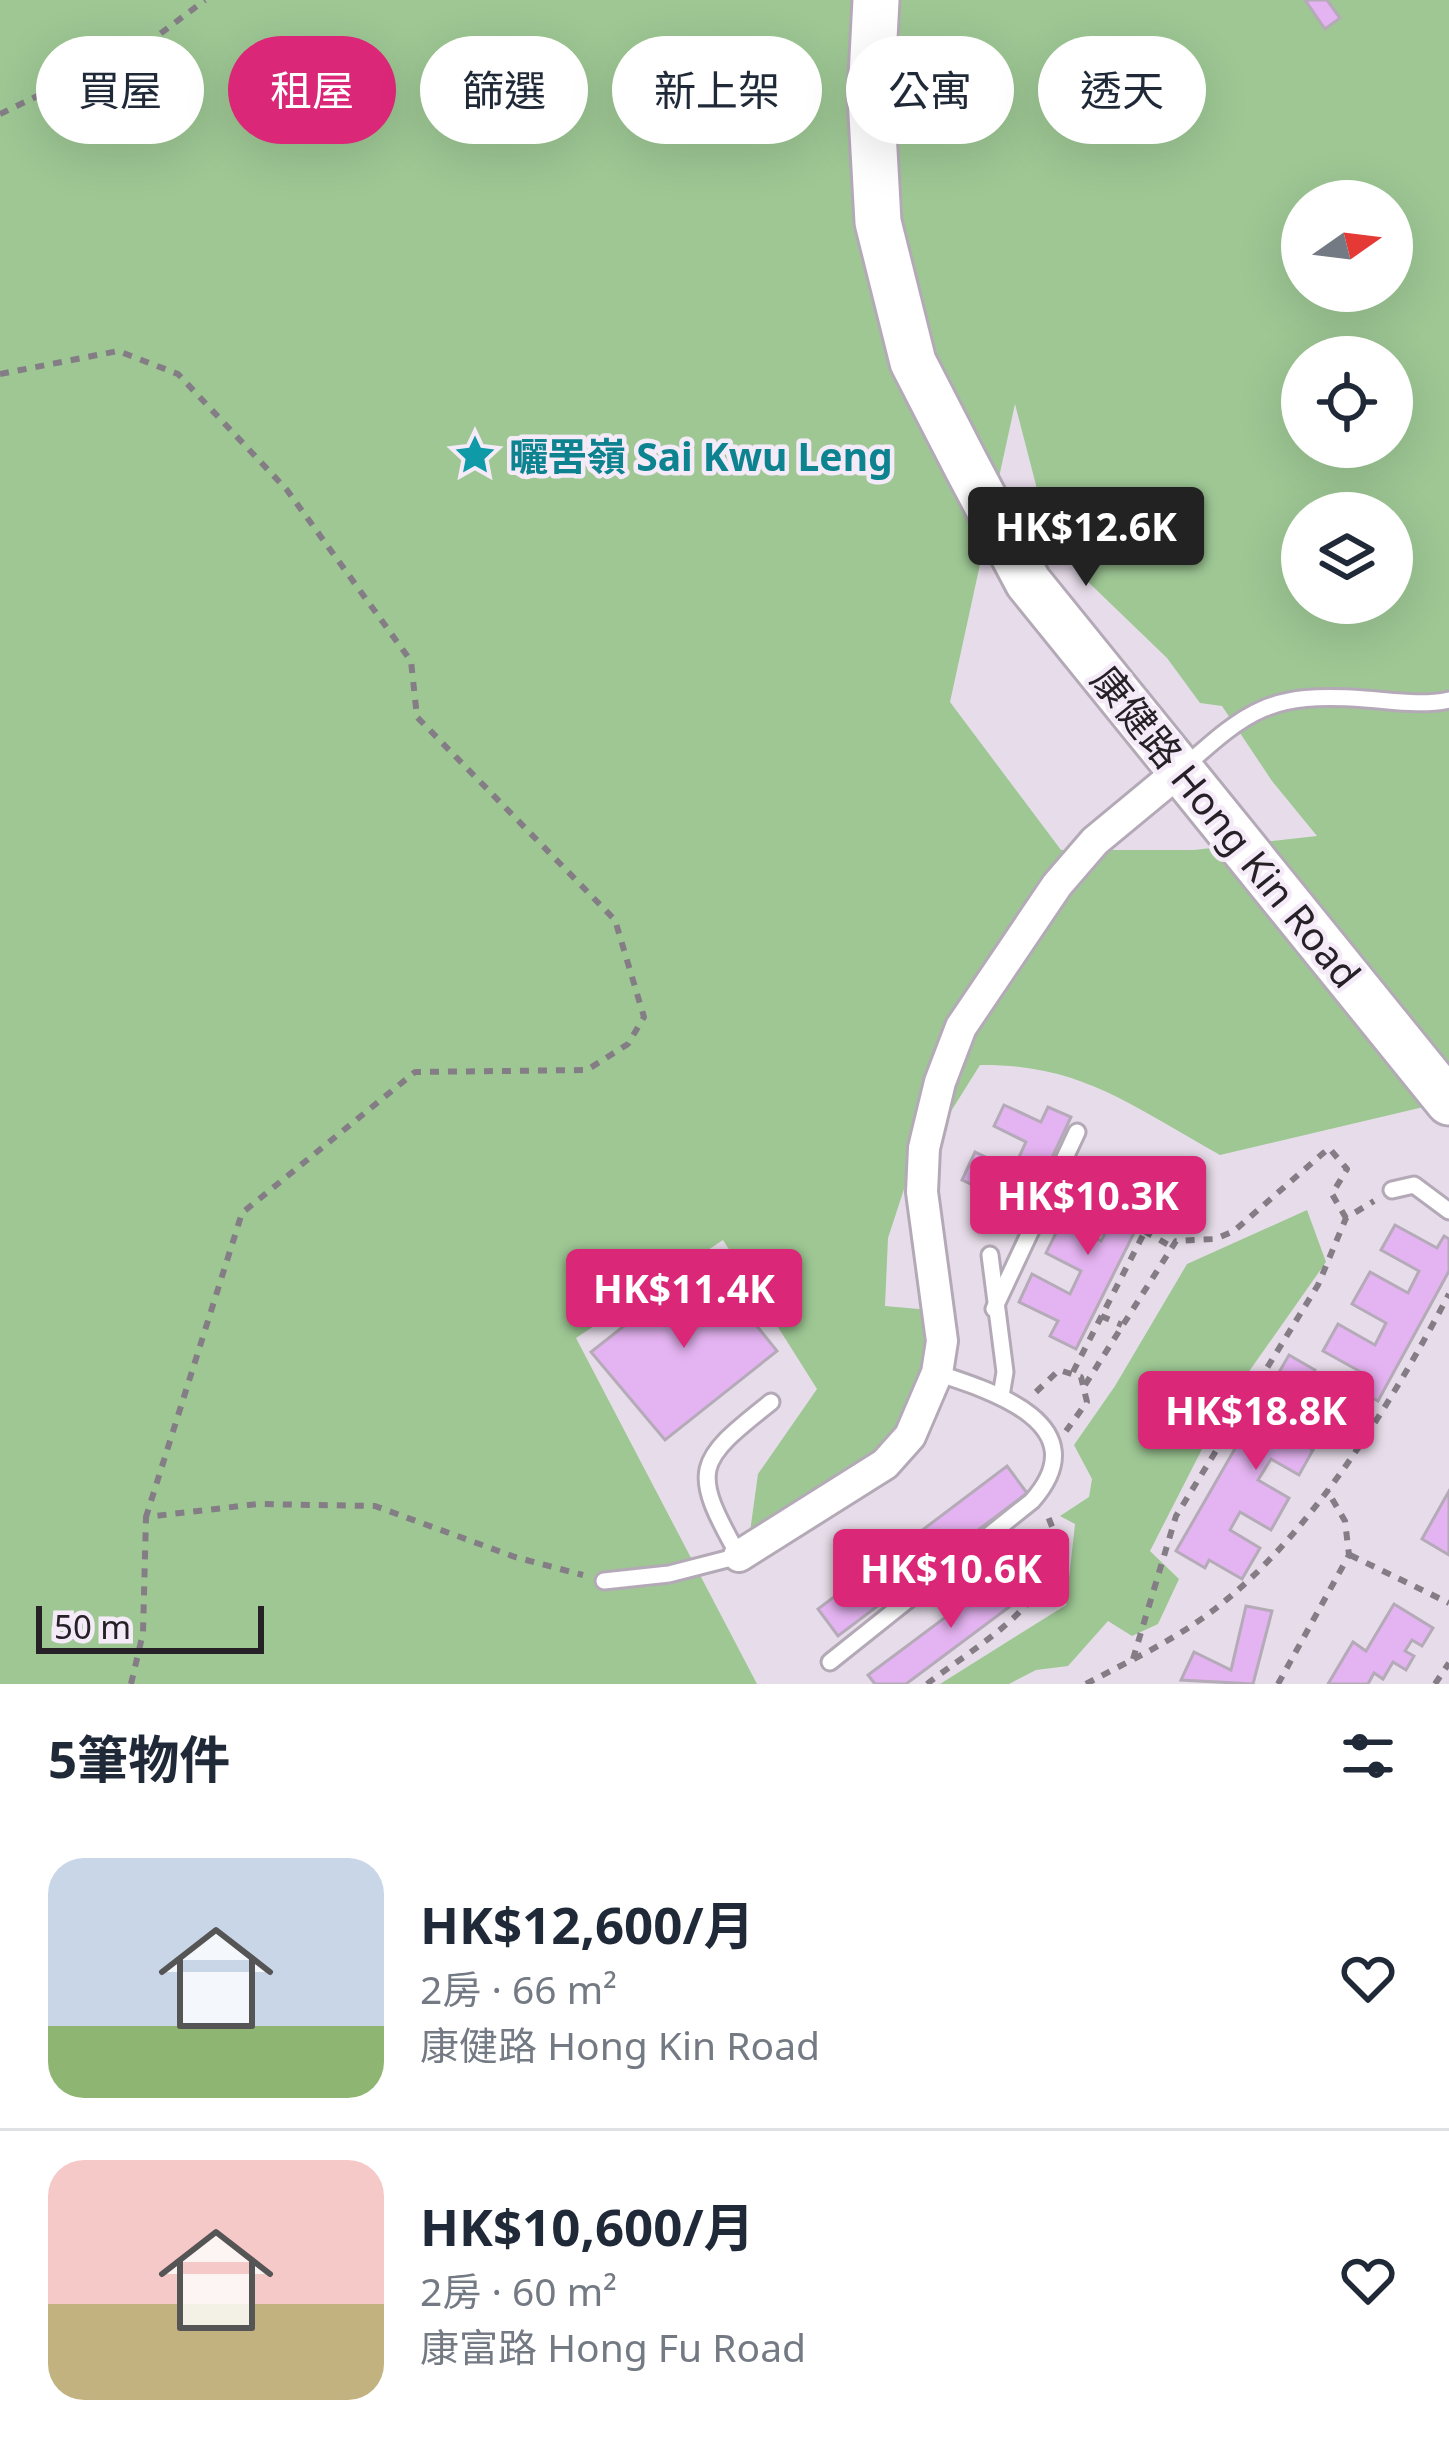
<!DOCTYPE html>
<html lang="zh-TW">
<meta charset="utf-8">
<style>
:root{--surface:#fff;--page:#f6f6f7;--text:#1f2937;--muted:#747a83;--line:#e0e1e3;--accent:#db2777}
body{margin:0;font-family:"Noto Sans","Noto Sans TC",sans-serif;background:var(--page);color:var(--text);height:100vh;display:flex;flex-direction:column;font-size:45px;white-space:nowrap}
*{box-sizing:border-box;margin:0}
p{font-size:39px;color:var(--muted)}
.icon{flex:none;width:66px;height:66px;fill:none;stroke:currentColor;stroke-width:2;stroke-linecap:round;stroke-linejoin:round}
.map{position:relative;height:1684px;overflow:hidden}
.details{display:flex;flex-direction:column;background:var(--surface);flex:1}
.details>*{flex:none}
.top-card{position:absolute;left:36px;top:36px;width:1377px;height:108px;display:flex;gap:24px}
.needle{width:78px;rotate:76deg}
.controls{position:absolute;left:1281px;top:180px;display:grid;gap:24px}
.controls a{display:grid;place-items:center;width:132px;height:132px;border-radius:50%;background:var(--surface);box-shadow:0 12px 48px #0002;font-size:60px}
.scale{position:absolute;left:36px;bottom:30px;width:228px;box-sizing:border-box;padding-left:12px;border:6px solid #252126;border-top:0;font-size:33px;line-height:42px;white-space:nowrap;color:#252126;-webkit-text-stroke:9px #f5eaf8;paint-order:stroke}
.price{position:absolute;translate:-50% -102px;padding:0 27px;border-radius:12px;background:var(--accent);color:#fff;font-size:39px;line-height:78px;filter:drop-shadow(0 3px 6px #0008)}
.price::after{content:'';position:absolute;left:50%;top:72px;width:36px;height:27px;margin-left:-18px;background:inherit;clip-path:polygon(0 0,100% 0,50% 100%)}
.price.on{background:#222;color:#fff}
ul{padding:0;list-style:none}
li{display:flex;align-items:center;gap:36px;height:300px;padding:0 48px}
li+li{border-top:3px solid var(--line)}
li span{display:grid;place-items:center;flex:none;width:336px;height:240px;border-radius:36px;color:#555}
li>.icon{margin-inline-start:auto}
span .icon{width:144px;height:144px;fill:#fffc;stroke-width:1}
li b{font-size:51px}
h2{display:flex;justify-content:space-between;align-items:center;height:144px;padding:0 48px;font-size:51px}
.chip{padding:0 42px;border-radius:54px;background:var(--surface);box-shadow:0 12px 48px #0002;font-size:42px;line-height:108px}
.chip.on{background:var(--accent);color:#fff}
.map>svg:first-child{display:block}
.green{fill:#9ec794;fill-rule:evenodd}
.building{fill:#e4b3f1;stroke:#b5abb8;stroke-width:3}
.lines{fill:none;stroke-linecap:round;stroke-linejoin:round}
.lane-casing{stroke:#b4aab7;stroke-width:21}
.street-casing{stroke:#b4aab7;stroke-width:36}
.secondary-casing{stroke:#b4aab7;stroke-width:51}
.path{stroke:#847d86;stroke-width:6;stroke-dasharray:9 9;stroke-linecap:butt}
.lane{stroke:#fff;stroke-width:15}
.street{stroke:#fff;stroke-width:30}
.secondary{stroke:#fff;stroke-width:45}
.labels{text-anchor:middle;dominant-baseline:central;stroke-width:9;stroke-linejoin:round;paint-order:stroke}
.culture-label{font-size:39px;font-weight:bold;fill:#0d838f;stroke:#f5eaf8;text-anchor:start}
.street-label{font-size:39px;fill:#252126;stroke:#f5eaf8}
</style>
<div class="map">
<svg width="1449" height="1684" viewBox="0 0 1449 1684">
<rect width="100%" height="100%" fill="#e7ddea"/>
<g class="green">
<path d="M0 0H1449V1101L1220 1155C1133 1107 1082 1064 980 1065L906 1183 888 1238 885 1306 930 1310 922 1368 887 1448 749 1539 758 1474 817 1389 723 1240 576 1338 757 1684H0ZM1302 201H1392V291H1302ZM1302 357H1392V447H1302ZM1015 404 1045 520 1083 577 1167 658 1200 703 1222 706 1272 781 1317 836 1194 850H1061L950 702ZM1302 513H1392V603H1302Z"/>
<path d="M1307 1210 1326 1262 1222 1410 1150 1551 1179 1579 1158 1624 1132 1636 1108 1621 1068 1666 1036 1670 1009 1684H940L1066 1605 1075 1524 1060 1516 1089 1497 1092 1479 1074 1445 1115 1386 1187 1264Z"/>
</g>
<g class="building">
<path d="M1305 0H1327L1340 18 1325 29Z"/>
<path d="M1004 1105 1041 1122 1048 1107 1071 1117 1019 1228 992 1215 1001 1198 962 1180 975 1152 1013 1170 1026 1142 994 1126Z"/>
<path d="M1086 1173 1129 1195 1135 1182 1155 1191 1076 1349 1050 1336 1058 1321 1019 1302 1032 1274 1070 1294 1081 1271 1046 1253 1062 1221 1101 1241 1113 1219 1073 1199Z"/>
<path d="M1395 1225 1437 1248 1444 1236 1449 1239V1271L1378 1401 1353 1387 1361 1372 1323 1351 1338 1324 1375 1345 1386 1323 1352 1304 1370 1272 1408 1293 1419 1271 1381 1250Z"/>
<path d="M705 1262 777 1351 665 1440 591 1352Z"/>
<path d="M1289 1355 1315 1370 1310 1380 1342 1400 1330 1420 1297 1402 1281 1430 1313 1450 1299 1475 1271 1459 1258 1480 1289 1498 1271 1530 1240 1512 1230 1530 1260 1548 1242 1579 1209 1560 1205 1568 1176 1551Z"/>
<path d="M1007 1466 1027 1493 838 1636 818 1609Z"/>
<path d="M1449 1491V1555L1422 1539Z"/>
<path d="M1010 1569 1028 1593 906 1684H875L868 1675Z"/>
<path d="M1394 1604 1433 1628 1422 1646 1412 1640 1405 1651 1414 1656 1406 1670 1393 1662 1383 1679 1374 1673 1368 1684H1328L1353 1642 1366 1651Z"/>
<path d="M1246 1606 1272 1611 1253 1684 1181 1680 1194 1652 1231 1670Z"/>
</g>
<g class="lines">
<g class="lane-casing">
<g id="lane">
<path d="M1182 769C1249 709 1270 692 1365 699 1393 701 1422 706 1449 700"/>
<path d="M1392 1190 1414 1185 1449 1211"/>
<path d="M990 1255 1005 1372 1001 1396"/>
<path d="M994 1309 1077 1132"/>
<path d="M604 1581 669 1574 739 1556C690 1469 695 1462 771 1402"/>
<path d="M830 1662 1032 1501C1099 1425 993 1391 937 1373"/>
</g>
</g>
<g class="street-casing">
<path id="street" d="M739 1556 885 1464 910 1436 937 1373 942 1341 922 1192 924 1148 940 1082 961 1027 1057 885 1095 841 1182 769"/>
</g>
<g class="secondary-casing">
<path id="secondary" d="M876 0 871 96 878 222 913 362 966 465 1028 582 1449 1102"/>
</g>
<g class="path">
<path d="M0 114 148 43 205 0"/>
<path d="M0 374 118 351 178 374 287 490 411 661 417 717 615 920 644 1017 628 1044 587 1070 415 1072 242 1213 146 1517"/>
<path d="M1144 1231 1172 1247"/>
<path d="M1101 1316 1122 1325"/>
<path d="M1073 1372 1164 1194"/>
<path d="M1085 1385 1176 1241 1215 1239 1234 1231 1329 1148 1347 1169 1332 1194 1346 1218"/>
<path d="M1036 1392 1059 1370 1081 1377 1087 1402 1066 1431"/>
<path d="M1350 1555 1449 1603"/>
<path d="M1133 1659 1176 1516 1318 1285 1346 1218 1374 1201"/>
<path d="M131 1684 143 1633 146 1517 258 1504 375 1506 515 1557 583 1575"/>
<path d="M927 1684C974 1647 1047 1609 1059 1544L1047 1514"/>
<path d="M1086 1684C1121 1665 1158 1648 1191 1626 1300 1555 1389 1408 1449 1294"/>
<path d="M1278 1684 1349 1555 1345 1521 1327 1490"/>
<path d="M1435 1684 1449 1663"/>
</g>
<use href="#lane" class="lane"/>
<use href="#street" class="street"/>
<use href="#secondary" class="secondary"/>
</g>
<defs>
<g id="sight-bare" transform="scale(3.24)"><path d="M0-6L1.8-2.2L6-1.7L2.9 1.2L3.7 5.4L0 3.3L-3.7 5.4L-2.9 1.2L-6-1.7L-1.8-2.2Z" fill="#0f9aa8" stroke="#f5eaf8" stroke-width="2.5" paint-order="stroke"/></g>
</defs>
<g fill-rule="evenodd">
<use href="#sight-bare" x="475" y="455"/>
</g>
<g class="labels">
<g class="culture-label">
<text x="509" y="455">曬罟嶺 Sai Kwu Leng</text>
</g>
<g class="street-label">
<text transform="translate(1227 826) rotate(51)">康健路 Hong Kin Road</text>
</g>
</g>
</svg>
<div class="controls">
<a><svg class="needle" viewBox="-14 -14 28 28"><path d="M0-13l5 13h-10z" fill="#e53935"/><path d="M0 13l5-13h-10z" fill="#747a83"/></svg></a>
<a><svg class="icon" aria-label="locate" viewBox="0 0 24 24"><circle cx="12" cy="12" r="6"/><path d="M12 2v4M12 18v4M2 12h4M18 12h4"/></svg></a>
<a><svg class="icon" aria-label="layers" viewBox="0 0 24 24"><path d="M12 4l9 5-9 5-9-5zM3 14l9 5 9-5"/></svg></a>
</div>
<div class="scale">50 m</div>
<b class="price on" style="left:1086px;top:589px">HK$12.6K</b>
<b class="price" style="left:1088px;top:1258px">HK$10.3K</b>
<b class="price" style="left:684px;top:1351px">HK$11.4K</b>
<b class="price" style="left:1256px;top:1473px">HK$18.8K</b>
<b class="price" style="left:951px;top:1631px">HK$10.6K</b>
<div class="top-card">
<a class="chip">買屋</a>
<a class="chip on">租屋</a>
<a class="chip">篩選</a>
<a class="chip">新上架</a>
<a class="chip">公寓</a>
<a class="chip">透天</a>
</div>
</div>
<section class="details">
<h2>5筆物件<svg class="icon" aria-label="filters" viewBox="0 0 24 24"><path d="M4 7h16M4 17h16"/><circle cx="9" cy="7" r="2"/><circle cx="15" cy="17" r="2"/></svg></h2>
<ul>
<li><span style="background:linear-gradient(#c9d6e8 70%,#8fb573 0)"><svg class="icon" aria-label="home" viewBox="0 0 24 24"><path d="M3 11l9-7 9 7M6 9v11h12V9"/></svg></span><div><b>HK$12,600/月</b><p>2房 · 66 m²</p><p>康健路 Hong Kin Road</p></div><svg class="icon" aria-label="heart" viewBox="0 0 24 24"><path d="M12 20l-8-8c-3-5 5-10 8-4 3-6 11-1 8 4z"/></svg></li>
<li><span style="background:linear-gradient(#f6c9c9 60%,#c2b280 0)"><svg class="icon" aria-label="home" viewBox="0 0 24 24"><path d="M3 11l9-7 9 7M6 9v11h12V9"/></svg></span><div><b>HK$10,600/月</b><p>2房 · 60 m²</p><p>康富路 Hong Fu Road</p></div><svg class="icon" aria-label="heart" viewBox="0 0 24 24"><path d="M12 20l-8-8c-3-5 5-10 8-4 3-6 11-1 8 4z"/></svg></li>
</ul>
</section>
